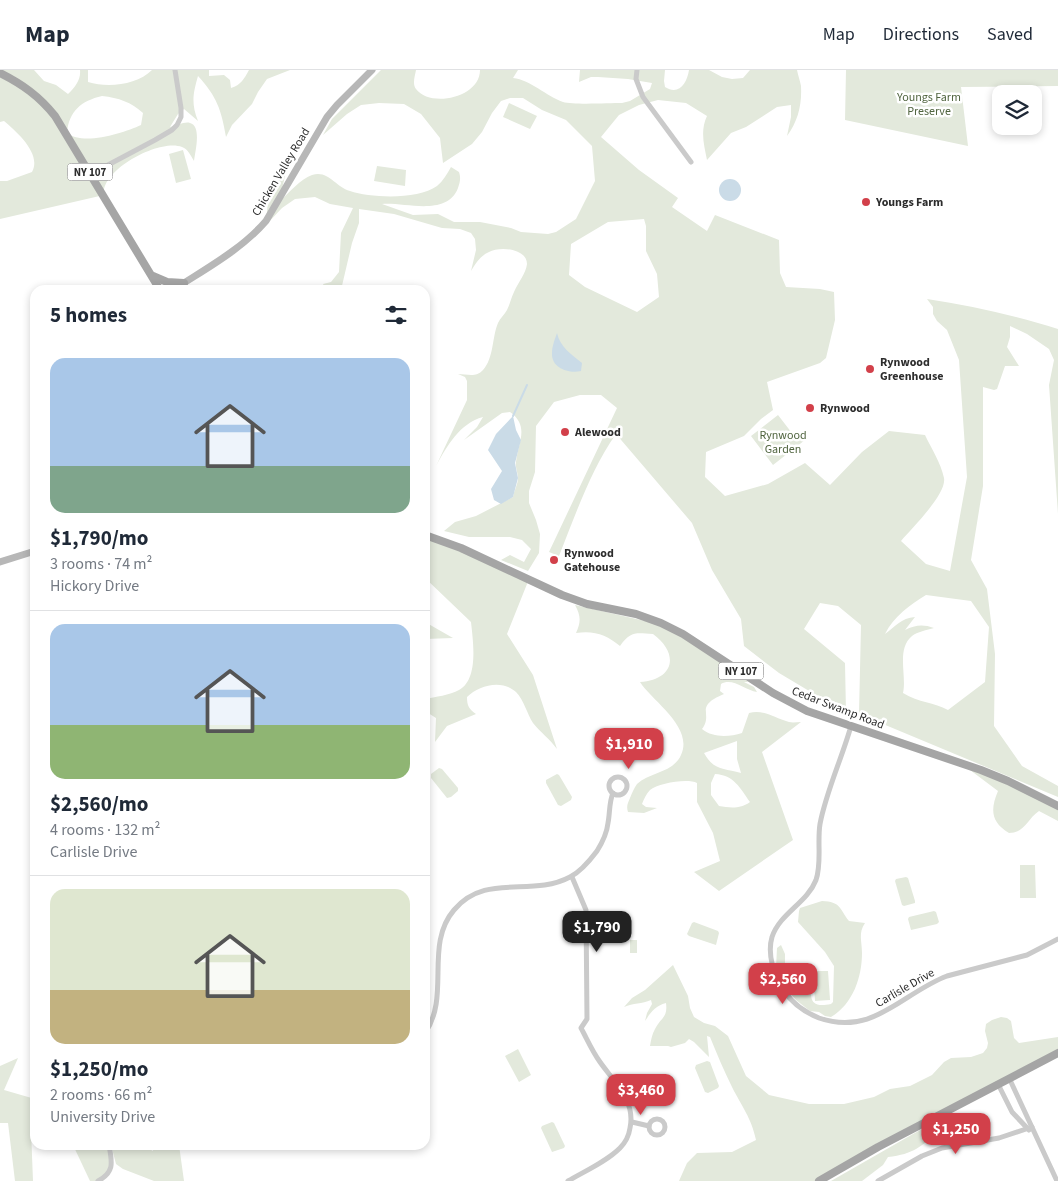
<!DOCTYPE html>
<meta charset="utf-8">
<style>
:root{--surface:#fff;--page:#f6f6f7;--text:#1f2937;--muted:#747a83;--line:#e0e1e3;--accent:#d2404a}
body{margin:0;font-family:"Source Sans 3",sans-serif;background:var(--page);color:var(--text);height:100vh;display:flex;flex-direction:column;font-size:19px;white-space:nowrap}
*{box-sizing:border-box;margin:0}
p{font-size:16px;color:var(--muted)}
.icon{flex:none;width:28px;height:28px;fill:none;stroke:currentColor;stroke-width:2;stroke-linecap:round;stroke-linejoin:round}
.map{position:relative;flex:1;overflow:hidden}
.sheet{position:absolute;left:30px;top:215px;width:400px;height:865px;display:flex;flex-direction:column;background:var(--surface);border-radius:15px;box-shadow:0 2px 8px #0003}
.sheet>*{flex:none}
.buttons{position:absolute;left:992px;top:15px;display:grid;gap:10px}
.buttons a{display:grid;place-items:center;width:50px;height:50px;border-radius:10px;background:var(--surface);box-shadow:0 2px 8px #0003;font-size:25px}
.price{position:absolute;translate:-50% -42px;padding:0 11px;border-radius:10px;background:var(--accent);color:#fff;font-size:16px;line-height:32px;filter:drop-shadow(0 1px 2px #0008)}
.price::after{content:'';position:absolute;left:50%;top:30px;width:15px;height:11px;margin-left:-8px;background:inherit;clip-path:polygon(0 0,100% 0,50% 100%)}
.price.on{background:#222;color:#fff}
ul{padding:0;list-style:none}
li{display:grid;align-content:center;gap:10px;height:265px;padding:0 20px}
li+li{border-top:1px solid var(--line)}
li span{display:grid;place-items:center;height:155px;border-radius:15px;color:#555}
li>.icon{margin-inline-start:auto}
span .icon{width:90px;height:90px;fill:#fffc;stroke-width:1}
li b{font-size:21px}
h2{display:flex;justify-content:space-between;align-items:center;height:60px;padding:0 20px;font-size:21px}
header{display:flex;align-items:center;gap:30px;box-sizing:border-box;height:70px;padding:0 25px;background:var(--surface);border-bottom:1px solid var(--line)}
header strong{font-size:24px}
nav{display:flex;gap:28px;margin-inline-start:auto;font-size:18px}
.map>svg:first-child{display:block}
.green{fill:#e3e9dc;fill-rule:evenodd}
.water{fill:#cadbe7}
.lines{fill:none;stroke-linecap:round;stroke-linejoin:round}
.stream{stroke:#cadbe7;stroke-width:2}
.street{stroke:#cacaca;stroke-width:5}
.secondary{stroke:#b7b7b7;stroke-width:7}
.primary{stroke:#a5a5a5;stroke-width:8}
.poi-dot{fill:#d2404a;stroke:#fff;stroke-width:2}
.labels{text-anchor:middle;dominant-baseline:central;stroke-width:5;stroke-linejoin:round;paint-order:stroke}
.shield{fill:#fff;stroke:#6c6c6c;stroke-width:1}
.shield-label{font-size:11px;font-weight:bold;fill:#2d2d2d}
.park-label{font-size:12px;fill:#50643f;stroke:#fff}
.street-label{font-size:12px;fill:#2d2d2d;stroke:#fff}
.poi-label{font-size:12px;font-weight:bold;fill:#2d2d2d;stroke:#fff;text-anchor:start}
</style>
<header>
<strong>Map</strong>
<nav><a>Map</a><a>Directions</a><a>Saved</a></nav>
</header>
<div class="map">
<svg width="1058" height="1111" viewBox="0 0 1058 1111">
<rect width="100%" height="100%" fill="#fff"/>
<g class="green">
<path d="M0 0H34L44 11 56 15 68 24C75 17 81 10 80 0H88V12C108 18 137 15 152 0H209V6L224 5 230 10 231 18C241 15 244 9 249 0H290L267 9 258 22 252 34 232 55 226 67C221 39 217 27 198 6 193 24 191 33 198 51L184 39 178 44 170 57C176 56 185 51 190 53 202 56 195 82 194 91 191 86 188 79 182 77 160 68 100 100 104 125L0 149V111H7L32 102C42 84 17 62 4 51L0 52V3L55 43ZM102 26C119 28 131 32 143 43L141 55C124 63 83 76 67 63 69 41 81 31 102 26Z"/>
<path d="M381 0H416C415 6 412 14 416 19 430 38 480 28 480 0H518L513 8C531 10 546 26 563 32 573 35 609 33 622 33L630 31 650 19 652 13 628 9 598 7H591L579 12 580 0H665L664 11 665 17C679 26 687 13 689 0H709L722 7 732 9 743 8 750 0H797C798 5 800 11 801 16 802 35 798 51 787 66L791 47V35L777 37 746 57 731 63 707 90C704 75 700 61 707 46L686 33 658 30 639 35 619 45 601 67 639 100 678 128 672 137 707 161 715 145 779 170 780 203 786 217 820 219 834 222 835 250 826 288 820 293 767 312 773 340 761 349 744 366 706 382 705 407 725 426 768 414 805 393 830 415 862 382 889 361 925 365C931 378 941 393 944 408 947 424 912 458 901 471L926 494 950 501 967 407 959 290 947 260 937 251 933 244V237L927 229C971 236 1015 245 1058 259V444L1049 315 1054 290 1049 279 1027 264 1010 256V267L1007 277 1019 296H1005L997 319 994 320 983 317V416L971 490 987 519 995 584 994 656 1022 696 1058 716V727L859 644 861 555 838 536 820 533 804 559 845 593 846 643 779 603 744 576 741 549 712 500 692 453 616 364C591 399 575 446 559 486L549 482 617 338 601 325H580L554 332 536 356 535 402 529 421V433L536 450 540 464 539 483 528 501 501 490 510 485 524 492 531 479 522 470 510 467H469L444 461 455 452 476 446 513 427C514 421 518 414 518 408 518 403 515 397 516 392 518 373 530 356 510 342L502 343 464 370 477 357 483 347C460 353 447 376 436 396L467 330V311L465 307 458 304C467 304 476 308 483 300 494 288 492 267 498 253 500 248 505 244 507 240 510 234 511 228 514 222 518 213 526 203 527 194 527 178 499 176 489 182 480 186 476 193 471 201L476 180 475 169 471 163 460 159 442 158 394 144 359 139V153L352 173 341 220H326L323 214 331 212 339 202 341 163 353 138 330 134 315 127 295 129 282 138 266 155 268 129 277 105 290 84 279 132C289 123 300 109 312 105 329 100 335 117 350 121 371 128 418 130 437 116 443 111 447 104 451 97L459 102C461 108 460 112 458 118 447 147 405 132 382 134L413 145 438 144 454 152H480L511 158 521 162 548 164 556 162 576 149 595 111 592 76 566 50 542 40 523 28H510L501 31 492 43 482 62 472 74 443 93 440 68 421 44 404 34 379 33 361 35 347 44 323 65 332 49ZM644 149 646 156V181L657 204 659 227 637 242 585 217 569 205 571 174 608 152ZM926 525 971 531 989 557 985 612 948 640C934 632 919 633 903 623 907 606 896 579 912 566 917 562 927 560 934 558 923 554 915 555 905 560L915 547C901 548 895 557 885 564 894 546 910 535 926 525Z"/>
<path d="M846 0H1058V16L961 17 968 76 845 50Z"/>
<path d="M509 33 537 46 530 59 503 47Z"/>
<path d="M183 80 191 109 176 113 169 84Z"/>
<path d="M377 96 406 100 405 116 374 111Z"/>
<path d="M778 345 795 367 800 363 805 370 773 395 751 366Z"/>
<path d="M425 465 529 509 507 564 533 605 557 679C550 669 540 662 533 653 527 644 524 630 516 622 502 609 479 615 467 627 467 636 469 639 476 644L447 656 435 672 436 648 425 641V629C435 627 450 625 459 620 479 609 473 571 471 552L425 508Z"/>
<path d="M575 535 654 553 679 564 734 600 748 612H744L754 617 757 622C745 620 732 607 721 614L720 621 724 624C693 637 714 643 702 659 713 668 729 667 742 663L749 643C764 639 774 648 789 652 793 653 797 652 801 652L762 682 793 770 719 821 694 802 720 791 713 763 697 732V713C688 708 658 713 650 720 646 724 644 729 642 734L646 737 657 738 644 743 628 742C626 736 628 733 630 728 632 723 634 718 637 714 650 702 673 703 681 685 694 657 652 631 640 612 674 610 680 584 653 564 635 563 631 561 620 576 607 565 594 560 576 563 581 552 581 546 575 535ZM737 671V689L741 703C724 698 714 701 704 683ZM715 704C734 705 740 718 750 732 741 739 730 738 719 736L711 725V713Z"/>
<path d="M425 552 453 568 425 569Z"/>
<path d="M962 694 1058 736V751L1039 741C1027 749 1025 763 1009 763 991 752 990 740 998 721Z"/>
<path d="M439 698 442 699 458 718V721L451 727 447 728 431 708V704Z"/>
<path d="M557 704 559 705 572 727 571 730 561 736 558 735 546 713V710Z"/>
<path d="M1020 795H1035L1036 828H1020Z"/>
<path d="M906 807 908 808 915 831V833L904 836 902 835 895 811 896 809Z"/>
<path d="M822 831C841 832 839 838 849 851L865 853C858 863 862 871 862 883 862 907 853 934 831 947L825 946 819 942 810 941 796 930 784 916 776 898 777 878 781 875 785 884V897L789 899 793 896 808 903 810 907C812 925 806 939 831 934L833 932 834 896 825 882 798 852 799 841 800 838Z"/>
<path d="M934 841 936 842 939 852 937 854 911 860 908 849 909 847Z"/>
<path d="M694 852 718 861 719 863 716 875 689 866 687 864 692 853Z"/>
<rect x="630" y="870" width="7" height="13"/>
<path d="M673 895 688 926 690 938 694 947 704 953 715 956 728 966 746 1006 769 1025 809 1034H844L874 1027 890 1019 910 1016 932 1005 944 992 951 988 971 987 983 983 987 978 988 973 985 961 986 954 992 950 1001 947 1007 948 1011 951 1014 968 1019 973 1058 967V983L819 1111H679L687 1093 697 1083 732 1082 756 1070C751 1047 742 1037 732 1017 724 1001 717 984 710 967L707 966 709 987 694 972 689 969 685 973 671 977 668 976H650C651 970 652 964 655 959 661 947 668 948 666 933 655 936 651 942 645 951L647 943 652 934 651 930C642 934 633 933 624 937L632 928 645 920Z"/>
<path d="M813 901H828L830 930 815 931Z"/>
<path d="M518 979 531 1005 519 1012 505 986Z"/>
<path d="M18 988 4 1020 35 1029V1059L31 1060 33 1111H15L8 1053H0V996Z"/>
<path d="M707 991 710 992 719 1016 718 1018 708 1023 705 1022 695 998 696 995Z"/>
<path d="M952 1045H963C955 1050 946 1054 939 1060 921 1077 914 1084 888 1087L883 1095 862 1111H831L913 1064 937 1051Z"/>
<path d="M552 1052 554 1053 565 1076 564 1078 552 1082 541 1058 542 1056Z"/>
<path d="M73 1075H109L110 1100 99 1111H90Z"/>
<path d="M111 1075H142L153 1081V1075H179L184 1111H154L123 1099 116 1094Z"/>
</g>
<g class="water">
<circle cx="730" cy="120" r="11"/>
<path d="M557 263C560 277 571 284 582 293L581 301C569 304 551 298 552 283 552 276 555 269 557 263Z"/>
<path d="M513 346 516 360 521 370 515 393 518 408 513 427 501 434 494 430 491 419 502 401 488 380 496 364Z"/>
</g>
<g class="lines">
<path class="stream" d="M513 346 527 315"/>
<g class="street">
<path d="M637 0 636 9 643 27 691 92"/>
<path d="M91 104 155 70 172 60 177 55 181 47V38L175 0"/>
<path d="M851 656C842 688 826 722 820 754 817 772 822 793 816 810 807 833 780 843 772 867 767 884 774 907 784 921 793 934 804 942 819 948 873 967 902 923 947 906L1027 885 1058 869"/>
<circle cx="618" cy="716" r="9"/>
<path d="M425 963C451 926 424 875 454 840 486 802 531 828 570 807 580 802 591 789 597 781 602 773 607 762 608 753 610 743 609 732 613 723"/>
<path d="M1010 1010 1057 1111"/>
<path d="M999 1016 1012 1042 1029 1060"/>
<circle cx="657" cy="1057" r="8"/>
<path d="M632 1052 649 1056"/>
<path d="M98 1111C115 1102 112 1092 109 1075"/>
<path d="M568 1111C585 1101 606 1092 620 1078 625 1073 629 1065 630 1058 636 1031 614 1012 600 992 592 981 587 969 581 958L587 949 586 840 572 807"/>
<path d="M878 1111 922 1086 942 1078 999 1068 1032 1057"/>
</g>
<g class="secondary">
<path d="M173 220C205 199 241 180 266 151L327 47 337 35 372 0"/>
<path d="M0 492 35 481"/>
</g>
<g class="primary">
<path d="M0 3C22 14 39 26 55 46L160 220"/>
<path d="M153 206 167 212 184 213"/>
<path d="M425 465 461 478 562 525 587 534 636 544 661 553 683 564 773 623 807 641 981 700 1008 711 1058 736"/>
<path d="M819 1111 878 1077 1058 983"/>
</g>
</g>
<g class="poi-dot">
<circle cx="866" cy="132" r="5"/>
<circle cx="870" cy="299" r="5"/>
<circle cx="810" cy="338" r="5"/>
<circle cx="565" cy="362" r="5"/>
<circle cx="554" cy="490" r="5"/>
</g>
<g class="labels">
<g class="shield">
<rect x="67.5" y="93.5" width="45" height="17" rx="4"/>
<rect x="718.5" y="592.5" width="45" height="17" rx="4"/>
</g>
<g class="shield-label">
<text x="90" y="102">NY 107</text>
<text x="741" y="601">NY 107</text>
</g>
<g class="park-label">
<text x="929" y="27">Youngs Farm<tspan x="929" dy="14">Preserve</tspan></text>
<text x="783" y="365">Rynwood<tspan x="783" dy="14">Garden</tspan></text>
</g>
<g class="street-label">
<text transform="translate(281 102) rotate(-59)">Chicken Valley Road</text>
<text transform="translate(838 638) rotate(21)">Cedar Swamp Road</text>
<text transform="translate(905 918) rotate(-30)">Carlisle Drive</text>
</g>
<g class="poi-label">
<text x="876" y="132">Youngs Farm</text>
<text x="880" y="292">Rynwood<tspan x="880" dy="14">Greenhouse</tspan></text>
<text x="820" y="338">Rynwood</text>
<text x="575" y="362">Alewood</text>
<text x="564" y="483">Rynwood<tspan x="564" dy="14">Gatehouse</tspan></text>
</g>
</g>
</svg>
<div class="buttons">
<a><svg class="icon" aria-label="layers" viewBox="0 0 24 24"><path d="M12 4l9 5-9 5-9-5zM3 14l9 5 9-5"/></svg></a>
</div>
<b class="price" style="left:629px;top:700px">$1,910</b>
<b class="price on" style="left:597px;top:883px">$1,790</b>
<b class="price" style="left:783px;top:935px">$2,560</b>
<b class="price" style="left:641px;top:1046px">$3,460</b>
<b class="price" style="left:956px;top:1085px">$1,250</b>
<section class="sheet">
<h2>5 homes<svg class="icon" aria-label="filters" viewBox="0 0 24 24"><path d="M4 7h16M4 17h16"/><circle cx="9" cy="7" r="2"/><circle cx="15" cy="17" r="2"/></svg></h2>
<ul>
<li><span style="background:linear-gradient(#a9c7e8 70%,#7fa58c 0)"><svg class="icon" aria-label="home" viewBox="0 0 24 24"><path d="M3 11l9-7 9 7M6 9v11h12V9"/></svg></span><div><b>$1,790/mo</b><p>3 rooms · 74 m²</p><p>Hickory Drive</p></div></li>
<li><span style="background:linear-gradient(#a9c7e8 65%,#8fb573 0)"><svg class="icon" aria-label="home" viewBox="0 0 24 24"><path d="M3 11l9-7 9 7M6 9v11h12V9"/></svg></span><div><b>$2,560/mo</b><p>4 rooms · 132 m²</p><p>Carlisle Drive</p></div></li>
<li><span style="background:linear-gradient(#dfe7d0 65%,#c2b280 0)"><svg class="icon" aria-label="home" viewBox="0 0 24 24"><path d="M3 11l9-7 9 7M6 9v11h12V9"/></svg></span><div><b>$1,250/mo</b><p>2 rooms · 66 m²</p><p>University Drive</p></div></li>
</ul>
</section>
</div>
